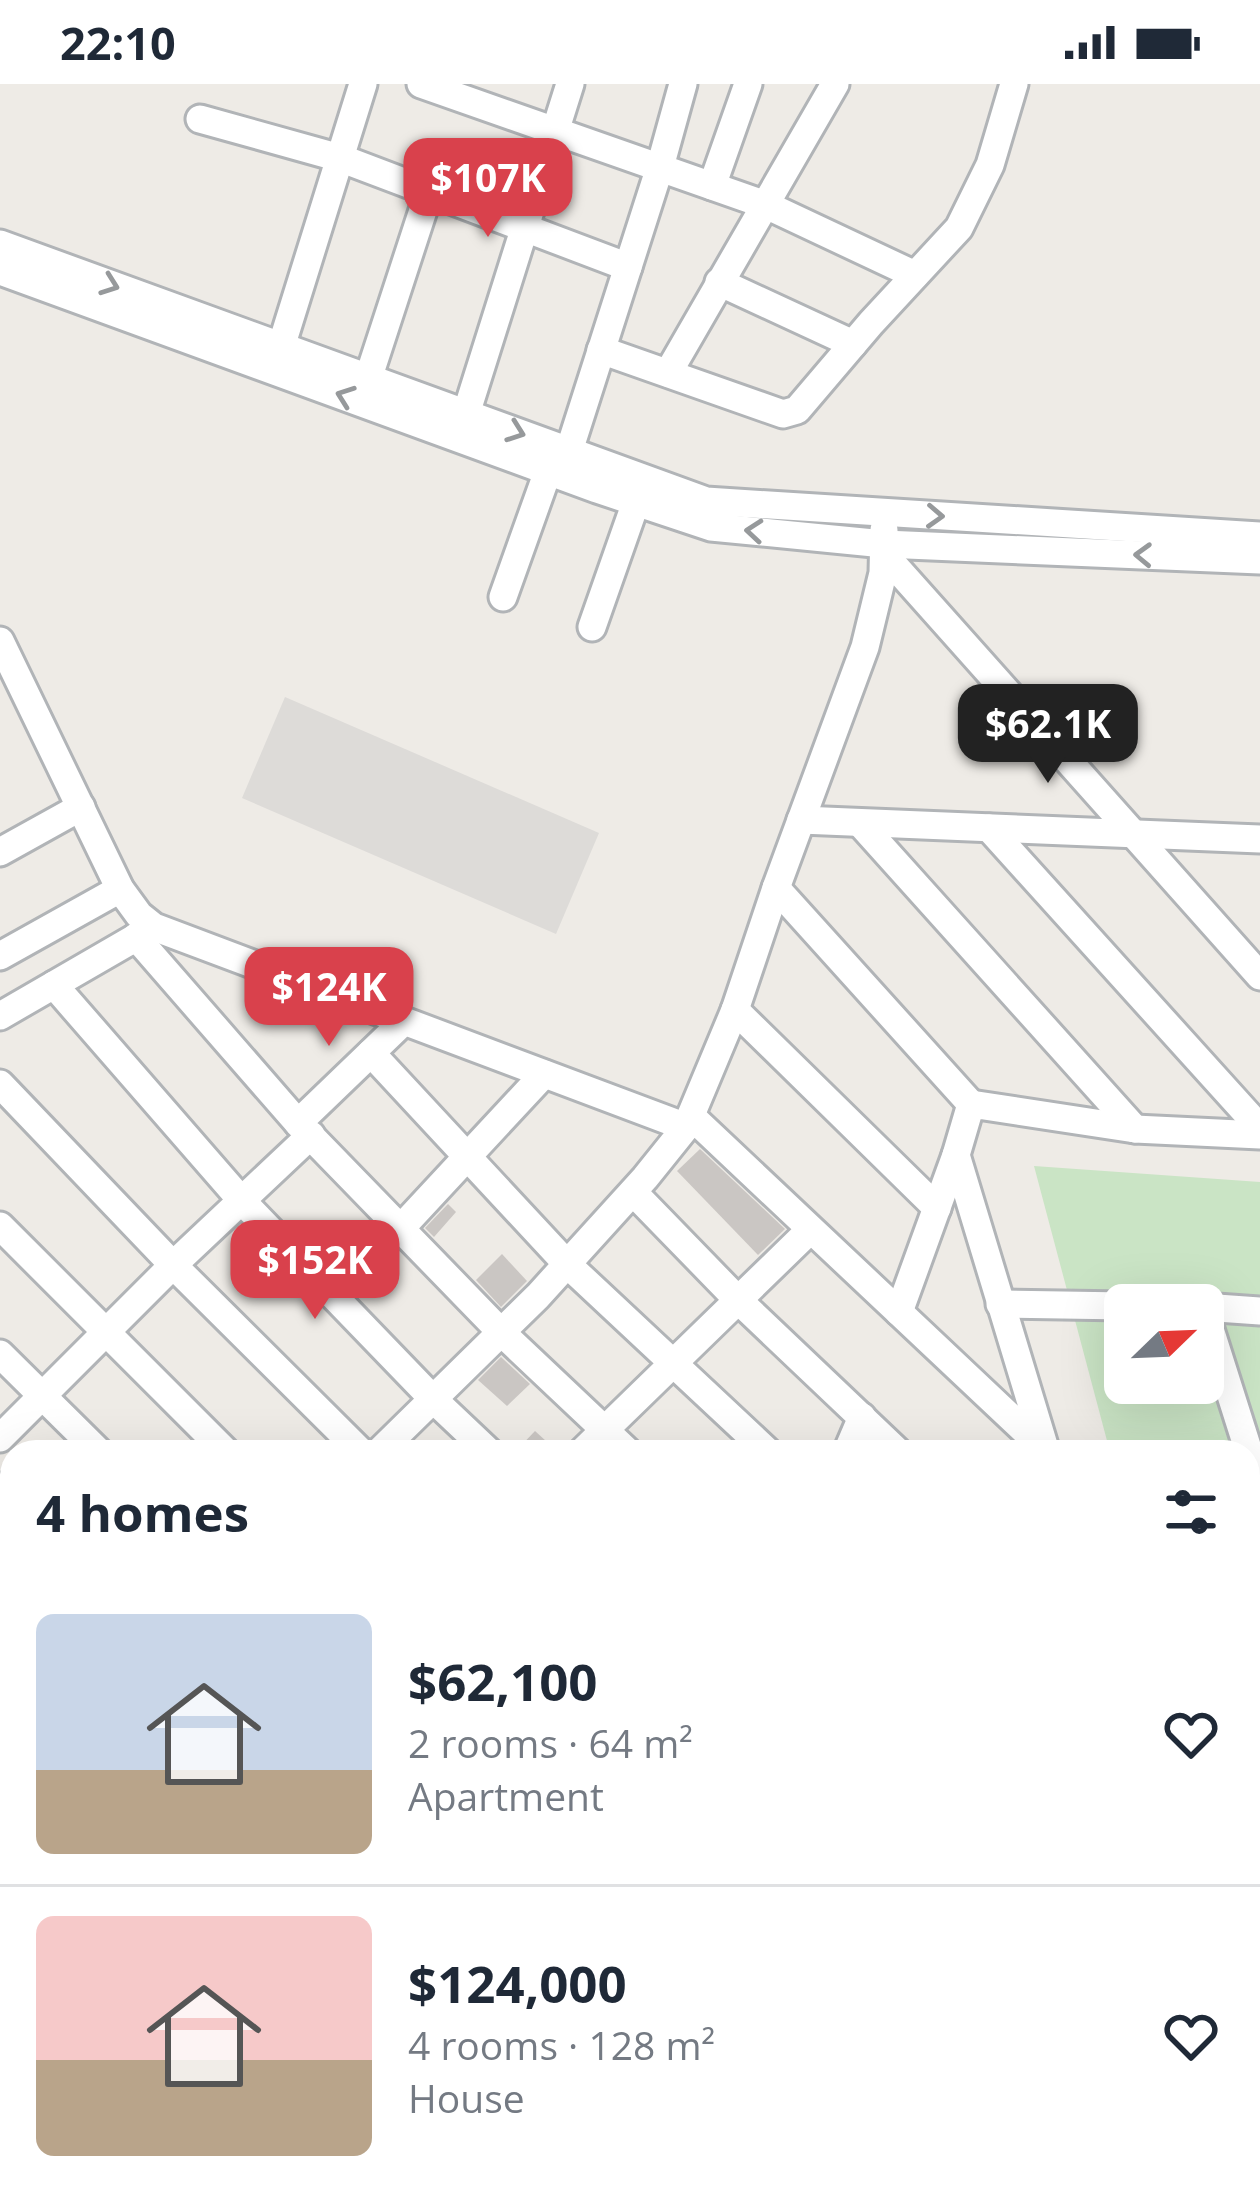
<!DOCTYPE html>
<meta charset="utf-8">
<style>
:root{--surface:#fff;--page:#f6f6f7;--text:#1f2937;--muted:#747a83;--line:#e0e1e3;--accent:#d9414c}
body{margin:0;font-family:"Open Sans",sans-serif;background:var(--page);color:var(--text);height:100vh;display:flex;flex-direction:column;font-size:45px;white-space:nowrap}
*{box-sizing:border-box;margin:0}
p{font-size:39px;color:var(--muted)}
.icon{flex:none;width:66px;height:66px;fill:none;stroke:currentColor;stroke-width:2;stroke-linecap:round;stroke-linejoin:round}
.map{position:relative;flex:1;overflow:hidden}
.panel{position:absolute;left:0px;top:1356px;width:1260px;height:768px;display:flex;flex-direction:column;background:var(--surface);border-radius:36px 36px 0 0;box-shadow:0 12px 48px #0002}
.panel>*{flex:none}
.needle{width:78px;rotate:67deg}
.fabs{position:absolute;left:1104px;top:1200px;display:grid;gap:24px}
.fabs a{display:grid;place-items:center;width:120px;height:120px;border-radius:18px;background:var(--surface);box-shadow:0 12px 48px #0002;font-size:60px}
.price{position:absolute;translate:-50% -102px;padding:0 27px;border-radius:24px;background:var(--accent);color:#fff;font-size:39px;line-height:78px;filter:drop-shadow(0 3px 6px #0008)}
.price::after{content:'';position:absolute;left:50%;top:72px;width:36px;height:27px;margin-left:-18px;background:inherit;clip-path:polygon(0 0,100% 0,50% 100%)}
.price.current{background:#222;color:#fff}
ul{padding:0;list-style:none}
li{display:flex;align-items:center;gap:36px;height:300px;padding:0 36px}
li+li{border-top:3px solid var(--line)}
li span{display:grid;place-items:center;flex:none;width:336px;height:240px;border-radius:18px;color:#555}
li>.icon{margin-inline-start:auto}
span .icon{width:144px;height:144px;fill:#fffc;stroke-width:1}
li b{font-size:51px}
h2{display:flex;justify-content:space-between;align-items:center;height:144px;padding:0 36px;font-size:51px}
.status{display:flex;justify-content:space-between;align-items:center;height:84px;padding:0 60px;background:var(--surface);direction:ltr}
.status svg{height:33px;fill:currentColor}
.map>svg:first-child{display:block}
.industrial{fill:#dddbd8}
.green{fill:#cae4c5;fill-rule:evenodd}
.building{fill:#cac6c3}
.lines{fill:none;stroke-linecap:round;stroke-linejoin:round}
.minor-casing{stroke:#b1b4b7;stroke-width:33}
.minor{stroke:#fff;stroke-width:27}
.oneway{stroke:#96999b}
</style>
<div class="status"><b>22:10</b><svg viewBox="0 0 49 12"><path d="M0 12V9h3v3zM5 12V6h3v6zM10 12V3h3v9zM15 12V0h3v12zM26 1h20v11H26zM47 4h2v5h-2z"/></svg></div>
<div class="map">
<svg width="1260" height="2124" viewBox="0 0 1260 2124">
<rect width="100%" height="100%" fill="#eeebe6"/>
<path class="industrial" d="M285 613 599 749 556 850 242 714Z"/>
<path class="green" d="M1034 1082 1260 1098V1931L1248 1886V1368H1110ZM1125 1221H1203V1299H1125Z"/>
<g class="building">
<path d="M700 1065 785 1145 758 1171 677 1087Z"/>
<path d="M448 1120 456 1128 434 1153 425 1144Z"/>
<path d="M502 1170 527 1197 501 1223 476 1196Z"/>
<path d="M501 1273 530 1300 507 1322 478 1296Z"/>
<path d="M535 1347 558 1368H515Z"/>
</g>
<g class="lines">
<g class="minor-casing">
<g id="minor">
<path d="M421 0 766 121 915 191"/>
<path d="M200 35 340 74 628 183"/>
<path d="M712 102 748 0"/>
<path d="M0 160 706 417 1260 452"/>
<path d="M0 187 597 405 711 443 884 460 1260 476"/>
<path d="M719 198 853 260"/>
<path d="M281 263 363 0"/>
<path d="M601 266 783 330 797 326 871 239 959 144 990 81 1014 0"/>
<path d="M668 289 835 0"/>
<path d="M368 295 429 108"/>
<path d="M466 330 570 0"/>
<path d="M569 367 660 83 683 0"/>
<path d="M884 470 1260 892"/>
<path d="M503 513 548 387"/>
<path d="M592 543 636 418"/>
<path d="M0 557 120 805 139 831 154 843 686 1043"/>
<path d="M801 736 1260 755"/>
<path d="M860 739 1135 1045"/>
<path d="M989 744 1260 1044"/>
<path d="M0 768 81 723"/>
<path d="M776 804 971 1020"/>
<path d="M136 853 298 1039 501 1248 628 1368"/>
<path d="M0 872 120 805"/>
<path d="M54 901 242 1117 433 1315 489 1368"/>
<path d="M735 926 937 1124"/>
<path d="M0 932 147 847"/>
<path d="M371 969 567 1180 768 1368"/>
<path d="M0 1000 173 1181 361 1368"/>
<path d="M691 1032 1041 1362"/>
<path d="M298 1039 404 937"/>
<path d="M633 1108 737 1215 898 1368"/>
<path d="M0 1142 226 1368"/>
<path d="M401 1144 544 990"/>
<path d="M1000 1220 1125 1222"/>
<path d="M1260 1227 1203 1223 1260 1403"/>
<path d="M899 1228 956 1071"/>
<path d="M0 1270 99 1368"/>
<path d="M0 1354 173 1181 311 1051"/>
<path d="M379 1368 538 1212 645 1094 686 1043 735 926 776 804 865 563 883 489 884 446"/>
<path d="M582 1368 810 1146"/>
<path d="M847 1368 862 1333"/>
<path d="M1046 1368 956 1071 971 1020 1135 1045 1260 1051"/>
<path d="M0 1403 12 1415"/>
<path d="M0 1536 12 1548"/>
<path d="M0 1739 12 1764"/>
<path d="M0 1816 12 1810"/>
<path d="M0 1928 12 1922"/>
<path d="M1248 1954 1260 1951"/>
<path d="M1248 2016 1260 2058"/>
<path d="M0 2036 12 2030"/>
<path d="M181 2112 186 2124"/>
<path d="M497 2112 510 2124"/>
<path d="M26 2124 50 2112"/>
<path d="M217 2124 241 2112"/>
<path d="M423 2124 448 2112"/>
<path d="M562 2124 564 2112"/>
<path d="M1096 2124 1100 2112"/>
</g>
</g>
<use href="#minor" class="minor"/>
</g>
<defs><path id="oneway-chevron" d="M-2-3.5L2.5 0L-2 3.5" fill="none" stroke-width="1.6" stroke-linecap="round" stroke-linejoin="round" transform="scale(3)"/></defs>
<g class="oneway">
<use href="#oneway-chevron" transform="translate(110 201) rotate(20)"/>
<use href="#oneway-chevron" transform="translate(345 312) rotate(-160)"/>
<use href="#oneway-chevron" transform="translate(516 348) rotate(20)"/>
<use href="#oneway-chevron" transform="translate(935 432) rotate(3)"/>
<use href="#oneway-chevron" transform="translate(754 447) rotate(-175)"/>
<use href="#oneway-chevron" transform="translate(1143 471) rotate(-178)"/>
</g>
</svg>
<div class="fabs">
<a><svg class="needle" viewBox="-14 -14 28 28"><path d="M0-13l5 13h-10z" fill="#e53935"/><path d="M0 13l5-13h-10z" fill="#747a83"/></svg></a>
</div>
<b class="price" style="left:488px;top:156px">$107K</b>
<b class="price current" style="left:1048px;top:702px">$62.1K</b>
<b class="price" style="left:329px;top:965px">$124K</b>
<b class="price" style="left:315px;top:1238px">$152K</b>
<section class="panel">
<h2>4 homes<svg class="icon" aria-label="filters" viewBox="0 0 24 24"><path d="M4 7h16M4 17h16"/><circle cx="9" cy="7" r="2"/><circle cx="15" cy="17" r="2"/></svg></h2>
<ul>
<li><span style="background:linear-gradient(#c9d6e8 65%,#b9a48a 0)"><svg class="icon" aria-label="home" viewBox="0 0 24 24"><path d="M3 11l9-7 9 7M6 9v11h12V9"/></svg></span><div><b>$62,100</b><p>2 rooms · 64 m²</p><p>Apartment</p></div><svg class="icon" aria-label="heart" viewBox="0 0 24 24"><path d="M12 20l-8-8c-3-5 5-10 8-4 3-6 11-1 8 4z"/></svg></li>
<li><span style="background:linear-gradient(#f6c9c9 60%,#b9a48a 0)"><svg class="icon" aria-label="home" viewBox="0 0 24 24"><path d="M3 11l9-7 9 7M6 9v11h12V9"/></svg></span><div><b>$124,000</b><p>4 rooms · 128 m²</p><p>House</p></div><svg class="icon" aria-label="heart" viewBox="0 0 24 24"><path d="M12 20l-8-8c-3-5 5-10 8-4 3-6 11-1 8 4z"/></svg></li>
</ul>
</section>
</div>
